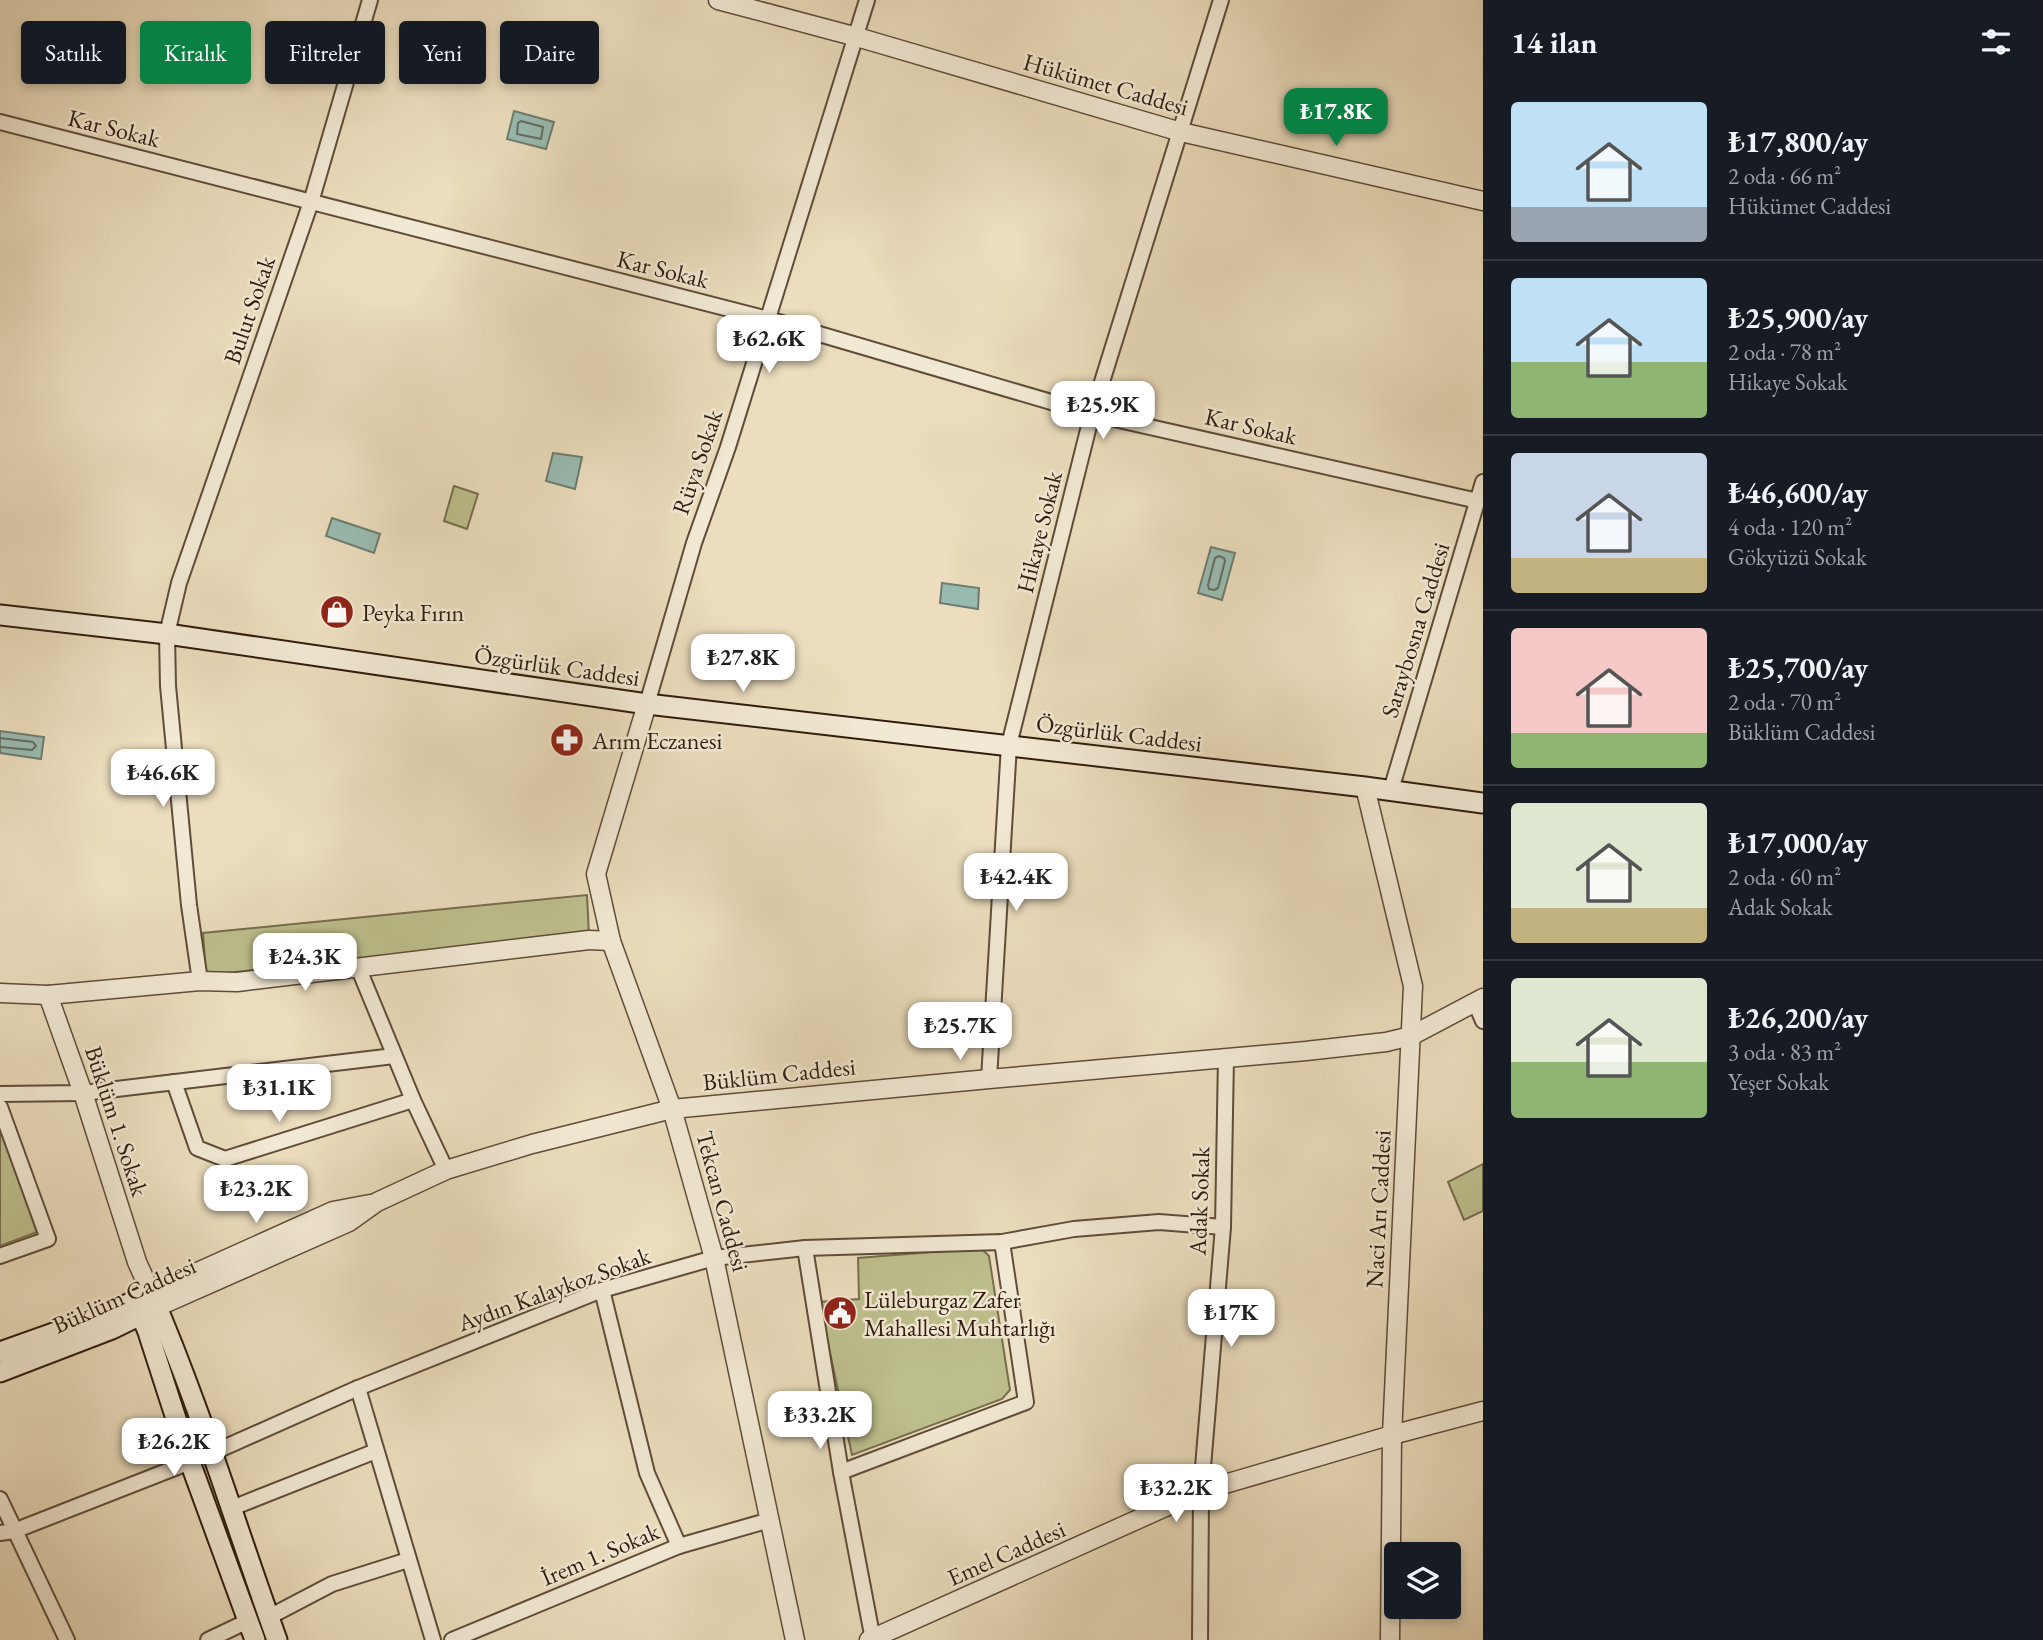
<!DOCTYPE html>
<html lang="tr">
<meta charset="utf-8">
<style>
:root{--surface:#171b24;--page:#242831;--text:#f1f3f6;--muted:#9ea1a6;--line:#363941;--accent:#0b8043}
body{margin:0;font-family:"EB Garamond",serif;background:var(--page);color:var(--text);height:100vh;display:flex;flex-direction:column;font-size:26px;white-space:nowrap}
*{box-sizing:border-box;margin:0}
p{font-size:23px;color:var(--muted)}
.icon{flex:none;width:38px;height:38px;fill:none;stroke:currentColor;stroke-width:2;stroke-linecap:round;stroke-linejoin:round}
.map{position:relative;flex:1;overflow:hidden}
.details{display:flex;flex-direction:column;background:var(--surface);width:560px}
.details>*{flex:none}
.top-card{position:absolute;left:21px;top:21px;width:665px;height:63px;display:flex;gap:14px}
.fabs{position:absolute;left:1384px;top:1542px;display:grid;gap:14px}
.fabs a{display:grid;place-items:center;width:77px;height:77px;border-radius:7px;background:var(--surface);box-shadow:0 4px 10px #0003;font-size:35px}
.price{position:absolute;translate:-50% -60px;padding:0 16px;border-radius:14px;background:#fff;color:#222;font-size:23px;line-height:46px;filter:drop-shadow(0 2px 4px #0008)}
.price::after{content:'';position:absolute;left:50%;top:42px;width:21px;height:16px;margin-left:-10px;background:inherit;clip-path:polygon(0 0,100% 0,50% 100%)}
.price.on{background:var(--accent);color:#fff}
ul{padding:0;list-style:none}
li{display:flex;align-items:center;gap:21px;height:175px;padding:0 28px}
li+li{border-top:2px solid var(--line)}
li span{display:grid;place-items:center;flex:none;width:196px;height:140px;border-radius:7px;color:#555}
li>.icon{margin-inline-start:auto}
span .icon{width:84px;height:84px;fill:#fffc;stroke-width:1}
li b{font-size:30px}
h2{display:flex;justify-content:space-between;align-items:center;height:84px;padding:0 28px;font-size:30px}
.tag{padding:0 24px;border-radius:7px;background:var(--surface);box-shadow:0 4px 10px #0003;font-size:24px;line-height:63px}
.tag.on{background:var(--accent);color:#fff}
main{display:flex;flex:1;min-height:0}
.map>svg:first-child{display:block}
.green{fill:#bdbf8d;stroke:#766e4d;stroke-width:2}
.water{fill:#98bcb2;stroke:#6e7c70;stroke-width:2}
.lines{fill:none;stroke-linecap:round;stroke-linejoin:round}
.shore{stroke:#646c60;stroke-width:2}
.minor-casing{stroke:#5f4c39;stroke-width:18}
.tertiary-casing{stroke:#5f4c39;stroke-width:21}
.secondary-casing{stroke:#301c0d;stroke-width:23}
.minor{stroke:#f2e9d4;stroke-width:14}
.tertiary{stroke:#f2e9d4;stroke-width:18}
.secondary{stroke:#f2e9d4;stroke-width:19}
.labels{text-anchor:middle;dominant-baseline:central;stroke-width:5;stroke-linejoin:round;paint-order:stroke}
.street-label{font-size:24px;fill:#301c0d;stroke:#f2e9d4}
.poi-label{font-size:24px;fill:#301c0d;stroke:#f2e9d4;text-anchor:start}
</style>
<main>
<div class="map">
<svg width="1483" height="1640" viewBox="0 0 1483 1640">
<rect width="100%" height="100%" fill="#ebddbd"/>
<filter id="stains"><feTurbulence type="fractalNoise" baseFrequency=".00286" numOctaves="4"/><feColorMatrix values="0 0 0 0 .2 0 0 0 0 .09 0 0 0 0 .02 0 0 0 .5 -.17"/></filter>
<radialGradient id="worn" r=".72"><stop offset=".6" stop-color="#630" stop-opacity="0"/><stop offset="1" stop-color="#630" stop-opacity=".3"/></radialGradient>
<g class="green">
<path d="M454 486 478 494 467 529 444 521Z"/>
<path d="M587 895 589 935 206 975 203 933Z"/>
<path d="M0 1128 37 1232 0 1246Z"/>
<path d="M1483 1164V1211L1464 1220 1448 1182Z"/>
<path d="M981 1248 989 1256 1010 1390 1002 1399 852 1455 819 1302 859 1299 858 1258Z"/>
</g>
<g class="water">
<path d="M514 111 554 122 546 149 507 139Z"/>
<path d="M553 453 582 457 575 489 546 481Z"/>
<path d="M332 518 380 534 374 553 326 536Z"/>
<path d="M1211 547 1235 553 1222 600 1198 593Z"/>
<path d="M942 583 979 588 978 609 940 603Z"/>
<path d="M0 731 44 737 41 759 0 753Z"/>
</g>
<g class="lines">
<g class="shore">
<path d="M521 121 543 127 541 139 517 134 518 123Z"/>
<path d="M1219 556 1224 558 1225 561 1218 588 1214 590 1209 589 1208 585 1215 558Z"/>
<path d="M0 738 33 742 36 746 32 750 0 747"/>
</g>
<g class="minor-casing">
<g id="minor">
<path d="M0 122 768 319 1092 414 1478 501"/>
<path d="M647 704 694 543 728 447 867 0"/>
<path d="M1391 790 1483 482"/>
<path d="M358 967 413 1100 446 1170"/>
<path d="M200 981 189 905 168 686 167 634 179 583 311 202 370 0"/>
<path d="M1475 1002 1483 1021"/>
<path d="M989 1079 1009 745 1092 414 1221 0"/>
<path d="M174 1082 197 1148 225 1159 413 1100"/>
<path d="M0 1094 83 1093 394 1056"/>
<path d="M0 1107 48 1239 0 1256"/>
<path d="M805 1248 841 1472 873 1640"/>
<path d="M602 1290 647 1473 679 1546"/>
<path d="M358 1388 433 1640"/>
<path d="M212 1453 358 1388 602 1290 714 1258 805 1248 1002 1242 1074 1229 1159 1222 1223 1227"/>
<path d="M841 1472 1026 1402 1002 1242"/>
<path d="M0 1499 67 1640"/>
<path d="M232 1508 376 1451"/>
<path d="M0 1533 14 1531 190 1462"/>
<path d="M269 1617 332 1584 408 1560"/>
<path d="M208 1640 248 1621"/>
<path d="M452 1640 679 1546 770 1520"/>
<path d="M1200 1640 1201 1491 1223 1227 1226 1057"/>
</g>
</g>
<g class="tertiary-casing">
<g id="tertiary">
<path d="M718 0 857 37 1181 132 1483 201"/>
<path d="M647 704 596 874 611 941 672 1109 714 1258 795 1640"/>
<path d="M1365 787 1413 986 1392 1435 1390 1640"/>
<path d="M0 993 48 995 200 981 237 982 589 940 611 941"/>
<path d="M48 995 83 1093 137 1262 151 1293 333 1211 370 1204"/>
<path d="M157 1307 349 1222 377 1202 446 1170 532 1144 672 1109 989 1079 1306 1051 1386 1042 1411 1036 1483 998"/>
<path d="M869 1640 1201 1491 1392 1435 1483 1411"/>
</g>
</g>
<g class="secondary-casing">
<g id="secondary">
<path d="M0 615 167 634 647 704 1365 787 1483 803"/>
<path d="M135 1300 148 1332 190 1462 255 1640"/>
<path d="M0 1352 107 1314 151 1293C200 1406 235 1524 277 1640"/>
<path d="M0 1372 112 1329 153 1309"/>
</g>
</g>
<use href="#minor" class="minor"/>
<use href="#tertiary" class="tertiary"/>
<use href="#secondary" class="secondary"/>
</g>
<defs>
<g id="shop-disc" transform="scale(1.75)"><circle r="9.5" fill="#8f2418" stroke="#f2e9d4"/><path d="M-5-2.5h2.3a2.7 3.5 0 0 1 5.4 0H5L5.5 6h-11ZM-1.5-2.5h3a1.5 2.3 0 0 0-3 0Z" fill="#fff"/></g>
<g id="pharmacy-disc" transform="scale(1.75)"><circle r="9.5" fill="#8f2418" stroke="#f2e9d4"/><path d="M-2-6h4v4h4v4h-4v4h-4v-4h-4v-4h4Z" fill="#fff"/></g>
<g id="civic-disc" transform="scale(1.75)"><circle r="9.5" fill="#8f2418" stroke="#f2e9d4"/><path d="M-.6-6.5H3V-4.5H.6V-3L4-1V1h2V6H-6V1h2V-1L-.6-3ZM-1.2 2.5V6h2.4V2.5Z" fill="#fff"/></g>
</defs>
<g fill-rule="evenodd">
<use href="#shop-disc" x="337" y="612"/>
<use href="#pharmacy-disc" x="567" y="740"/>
<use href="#civic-disc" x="840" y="1313"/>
</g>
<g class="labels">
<g class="street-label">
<text transform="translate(1106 84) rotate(16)">Hükümet Caddesi</text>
<text transform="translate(114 128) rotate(14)">Kar Sokak</text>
<text transform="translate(663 269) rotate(14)">Kar Sokak</text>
<text transform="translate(249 310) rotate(-71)">Bulut Sokak</text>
<text transform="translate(1251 426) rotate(13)">Kar Sokak</text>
<text transform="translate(697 462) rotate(-71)">Rüya Sokak</text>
<text transform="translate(1039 532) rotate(-76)">Hikaye Sokak</text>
<text transform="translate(1415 630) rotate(-73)">Saraybosna Caddesi</text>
<text transform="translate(557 666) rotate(8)">Özgürlük Caddesi</text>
<text transform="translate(1119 733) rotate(7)">Özgürlük Caddesi</text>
<text transform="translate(779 1074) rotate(-6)">Büklüm Caddesi</text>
<text transform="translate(117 1121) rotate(72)">Büklüm 1. Sokak</text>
<text transform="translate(723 1201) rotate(75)">Tekcan Caddesi</text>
<text transform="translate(1199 1201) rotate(-88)">Adak Sokak</text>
<text transform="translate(1378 1209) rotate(-87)">Naci Arı Caddesi</text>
<text transform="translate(554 1289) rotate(-20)">Aydın Kalaykoz Sokak</text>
<text transform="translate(124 1295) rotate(-24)">Büklüm Caddesi</text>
<text transform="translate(1006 1553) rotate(-24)">Emel Caddesi</text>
<text transform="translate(600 1554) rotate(-23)">İrem 1. Sokak</text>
</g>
<g class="poi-label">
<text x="362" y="612">Peyka Fırın</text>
<text x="592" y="740">Arım Eczanesi</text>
<text x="864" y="1299">Lüleburgaz Zafer<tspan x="864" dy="28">Mahallesi Muhtarlığı</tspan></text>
</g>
</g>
<rect width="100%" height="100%" filter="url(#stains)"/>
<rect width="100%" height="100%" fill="url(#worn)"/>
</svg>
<div class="fabs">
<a><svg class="icon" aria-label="layers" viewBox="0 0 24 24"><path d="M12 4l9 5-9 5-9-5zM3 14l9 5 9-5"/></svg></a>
</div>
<b class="price on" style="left:1336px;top:148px">₺17.8K</b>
<b class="price" style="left:769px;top:375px">₺62.6K</b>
<b class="price" style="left:1103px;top:441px">₺25.9K</b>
<b class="price" style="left:743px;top:694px">₺27.8K</b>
<b class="price" style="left:163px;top:809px">₺46.6K</b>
<b class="price" style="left:1016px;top:913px">₺42.4K</b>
<b class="price" style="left:305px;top:993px">₺24.3K</b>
<b class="price" style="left:960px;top:1062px">₺25.7K</b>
<b class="price" style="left:279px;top:1124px">₺31.1K</b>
<b class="price" style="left:256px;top:1225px">₺23.2K</b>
<b class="price" style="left:1231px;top:1349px">₺17K</b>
<b class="price" style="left:820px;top:1451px">₺33.2K</b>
<b class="price" style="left:174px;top:1478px">₺26.2K</b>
<b class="price" style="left:1176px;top:1524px">₺32.2K</b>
<div class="top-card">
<a class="tag">Satılık</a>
<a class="tag on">Kiralık</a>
<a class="tag">Filtreler</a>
<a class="tag">Yeni</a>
<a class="tag">Daire</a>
</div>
</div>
<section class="details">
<h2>14 ilan<svg class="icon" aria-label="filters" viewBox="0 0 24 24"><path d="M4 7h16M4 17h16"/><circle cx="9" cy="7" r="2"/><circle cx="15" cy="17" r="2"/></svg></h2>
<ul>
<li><span style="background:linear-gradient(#bfe0f5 75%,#9aa5b1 0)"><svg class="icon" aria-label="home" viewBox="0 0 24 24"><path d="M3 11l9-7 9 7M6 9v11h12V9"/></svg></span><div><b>₺17,800/ay</b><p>2 oda · 66 m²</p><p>Hükümet Caddesi</p></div></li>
<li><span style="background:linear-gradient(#bfe0f5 60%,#8fb573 0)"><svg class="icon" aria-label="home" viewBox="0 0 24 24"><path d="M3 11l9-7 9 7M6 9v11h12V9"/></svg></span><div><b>₺25,900/ay</b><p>2 oda · 78 m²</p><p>Hikaye Sokak</p></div></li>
<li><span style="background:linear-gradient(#c9d6e8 75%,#c2b280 0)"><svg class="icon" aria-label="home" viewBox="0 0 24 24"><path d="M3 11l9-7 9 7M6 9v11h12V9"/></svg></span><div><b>₺46,600/ay</b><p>4 oda · 120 m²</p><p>Gökyüzü Sokak</p></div></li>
<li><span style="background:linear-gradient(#f6c9c9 75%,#8fb573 0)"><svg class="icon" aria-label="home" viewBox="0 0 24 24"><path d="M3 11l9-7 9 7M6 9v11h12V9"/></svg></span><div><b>₺25,700/ay</b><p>2 oda · 70 m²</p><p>Büklüm Caddesi</p></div></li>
<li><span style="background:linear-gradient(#dfe7d0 75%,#c2b280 0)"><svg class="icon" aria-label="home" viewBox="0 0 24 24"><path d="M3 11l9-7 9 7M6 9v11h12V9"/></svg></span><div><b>₺17,000/ay</b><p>2 oda · 60 m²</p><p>Adak Sokak</p></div></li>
<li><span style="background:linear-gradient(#dfe7d0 60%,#8fb573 0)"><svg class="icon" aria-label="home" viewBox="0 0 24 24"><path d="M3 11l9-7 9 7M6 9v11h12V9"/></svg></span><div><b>₺26,200/ay</b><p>3 oda · 83 m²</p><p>Yeşer Sokak</p></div></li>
</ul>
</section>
</main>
